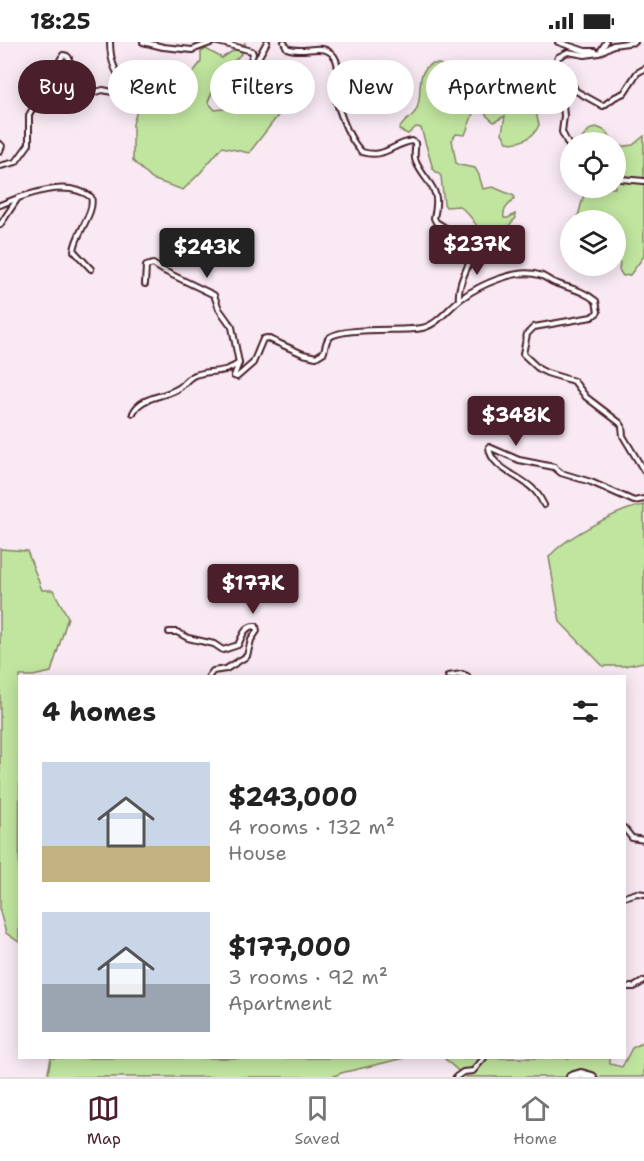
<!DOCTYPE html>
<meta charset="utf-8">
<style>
:root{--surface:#fff;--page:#f6f6f6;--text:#222;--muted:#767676;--line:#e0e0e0;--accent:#4a1f2b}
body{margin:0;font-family:"Shantell Sans",sans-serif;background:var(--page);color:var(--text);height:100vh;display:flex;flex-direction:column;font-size:22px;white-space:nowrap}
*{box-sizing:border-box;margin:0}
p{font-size:20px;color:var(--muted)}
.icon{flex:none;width:33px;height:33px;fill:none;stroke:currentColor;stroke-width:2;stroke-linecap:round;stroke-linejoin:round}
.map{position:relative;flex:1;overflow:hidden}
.drawer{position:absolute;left:18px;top:633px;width:608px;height:384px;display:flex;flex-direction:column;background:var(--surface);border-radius:0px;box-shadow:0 3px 15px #0003}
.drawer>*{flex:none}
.top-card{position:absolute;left:18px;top:18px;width:609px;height:54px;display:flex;gap:12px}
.controls{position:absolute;left:560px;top:90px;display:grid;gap:12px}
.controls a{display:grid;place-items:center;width:66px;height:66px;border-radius:50%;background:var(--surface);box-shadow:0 3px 15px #0003;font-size:30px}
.price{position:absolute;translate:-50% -51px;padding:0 14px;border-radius:6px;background:var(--accent);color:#fff;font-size:20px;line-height:39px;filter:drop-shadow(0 2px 3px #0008)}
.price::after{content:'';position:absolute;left:50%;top:36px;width:18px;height:14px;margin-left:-9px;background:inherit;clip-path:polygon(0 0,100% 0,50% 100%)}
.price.selected{background:#222;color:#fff}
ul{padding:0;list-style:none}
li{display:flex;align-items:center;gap:18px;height:150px;padding:0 24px}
li span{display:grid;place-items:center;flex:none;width:168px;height:120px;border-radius:0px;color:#555}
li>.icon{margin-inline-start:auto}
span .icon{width:72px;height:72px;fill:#fffc;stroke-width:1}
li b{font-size:26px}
h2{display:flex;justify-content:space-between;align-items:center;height:72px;padding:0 24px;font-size:26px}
.chip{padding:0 21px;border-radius:27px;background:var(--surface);box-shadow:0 3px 15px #0003;font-size:21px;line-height:54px}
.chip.selected{background:var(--accent);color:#fff}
.status{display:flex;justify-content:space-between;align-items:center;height:42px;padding:0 30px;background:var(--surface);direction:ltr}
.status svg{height:16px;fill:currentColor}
.menu{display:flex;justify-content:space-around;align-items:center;height:84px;border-top:2px solid var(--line);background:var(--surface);font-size:16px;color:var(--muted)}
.menu a{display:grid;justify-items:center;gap:3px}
.menu .selected{color:var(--accent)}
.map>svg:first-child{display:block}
.green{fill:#c0e59f;stroke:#858265;stroke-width:1.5}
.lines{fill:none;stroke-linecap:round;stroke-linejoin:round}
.street-casing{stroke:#4a1f2b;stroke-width:8}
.highway-casing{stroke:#4a1f2b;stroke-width:12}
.street{stroke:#fff;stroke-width:4}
.highway{stroke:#fff;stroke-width:8}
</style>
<div class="status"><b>18:25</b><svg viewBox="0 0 49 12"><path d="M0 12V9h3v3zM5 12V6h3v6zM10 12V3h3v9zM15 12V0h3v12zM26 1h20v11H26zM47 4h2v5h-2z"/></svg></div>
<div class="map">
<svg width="644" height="1035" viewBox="0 0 644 1035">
<rect width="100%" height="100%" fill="#f8e9f3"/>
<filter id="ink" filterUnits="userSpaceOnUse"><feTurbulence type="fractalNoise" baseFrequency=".0167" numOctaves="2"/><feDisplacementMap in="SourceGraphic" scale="12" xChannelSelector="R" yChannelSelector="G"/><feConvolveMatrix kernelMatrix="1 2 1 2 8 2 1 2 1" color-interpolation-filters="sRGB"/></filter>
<g filter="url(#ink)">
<g class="green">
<path d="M245 1 246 7 231 22 230 32 213 48 208 60 215 68 261 62 276 53 290 58 249 111 222 105 201 130 183 148 152 137 133 119V82L140 58 170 41 177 27 191 33 201 20V10L206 7 222 16Z"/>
<path d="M431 22H439L483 43 518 37 526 33 528 37 539 83C534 95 520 103 507 100L502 91 505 74 494 80 488 75 481 66 474 69 465 93 456 92 452 98 456 121 459 123 475 126 479 133 483 147 493 145 514 154V157C509 163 502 167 504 176H508L515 172 516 176 511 181 505 192 502 193 495 190 490 204C482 199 480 191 476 183 473 177 465 168 459 164L446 165 444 162 441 134 433 127 421 86 416 85 408 92 399 88C402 78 414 76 417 66 423 51 415 31 431 22Z"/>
<path d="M596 85 604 88 619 105 633 103 644 94V214L630 233 623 234 619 228 620 221 615 216V178H577L584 152 583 146H615V100H579L589 88Z"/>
<path d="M644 463V620L624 624H603L560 580 549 515C564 496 619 467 644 463Z"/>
<path d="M0 507 27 509 42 548H53L68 575 51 630 33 634H20L19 900 6 891 0 870Z"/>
<path d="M644 1000V1035H465L444 1016H610V1022L622 1025 632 1006Z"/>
<path d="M51 1016H405L341 1031 332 1035H47Z"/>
</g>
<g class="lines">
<g class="street-casing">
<g id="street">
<path d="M143 0 163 5 192 8 213 0"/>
<path d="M218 0 252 9 253 12 249 23 252 27 267 0"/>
<path d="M284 0 287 6C300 12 318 3 328 9 346 18 333 46 337 61 342 77 350 99 362 110 385 117 392 102 412 99L415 101C416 107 413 114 416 120 427 144 442 144 434 176L436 180 474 204V209C469 224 457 242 459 258"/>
<path d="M558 0 585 9H595"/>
<path d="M600 10 606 0"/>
<path d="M562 53 560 24 563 25 576 49 603 64 615 55 624 51 637 31 644 27"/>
<path d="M0 102 2 104 0 109"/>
<path d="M570 106 562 90 564 74 563 62 554 26 558 15 568 10 585 13 599 11 613 3 635 0"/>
<path d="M0 124 16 120 29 102V73L38 58 37 34 56 25 63 13 67 14 69 16 66 48 71 53 88 52 103 48 126 53 129 52 131 47C116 36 110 18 110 0"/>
<path d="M615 132 621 137 644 139"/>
<path d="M18 156C41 148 70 140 91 155 96 170 75 192 74 209L91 227"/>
<path d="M0 163 18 156 0 183"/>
<path d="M145 242 146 224 153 222 164 229 214 253 219 267 232 285 239 321"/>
<path d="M133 371C141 354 162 356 177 347 184 344 187 336 195 333 212 327 223 333 239 321L234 334 237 335 253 321 263 297 267 296 303 312 316 315 324 310C325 306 326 300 328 297 338 284 405 290 422 286 438 283 449 265 462 256 480 243 516 226 539 233 545 234 549 239 555 241 571 247 583 248 596 259L598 270 592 275 534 285 527 292 523 312 539 327 547 331 574 339 586 355 620 381 622 384 623 394 644 429"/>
<path d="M544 463C541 457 538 451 533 447 521 434 490 426 489 405L519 418 554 425 561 431 591 440 634 459 644 457"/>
<path d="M169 590H177L188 596 214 602 223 608 238 603C242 595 245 583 256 584L257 589 251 598 247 614 226 627 213 629 209 634"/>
<path d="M448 634 462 632 467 634"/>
<path d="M624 786 632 796 644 798"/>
<path d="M624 855 637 851 644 852"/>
<path d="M624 945H634L644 939"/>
<path d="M456 1035 463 1030 473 1029 484 1016"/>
</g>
</g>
<g class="highway-casing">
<path id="highway" d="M571 1035 581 1032 592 1035"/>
</g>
<use href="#street" class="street"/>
<use href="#highway" class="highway"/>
</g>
</g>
</svg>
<div class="controls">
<a><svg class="icon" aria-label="locate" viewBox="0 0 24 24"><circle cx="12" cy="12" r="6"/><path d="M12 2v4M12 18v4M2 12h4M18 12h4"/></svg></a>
<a><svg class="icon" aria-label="layers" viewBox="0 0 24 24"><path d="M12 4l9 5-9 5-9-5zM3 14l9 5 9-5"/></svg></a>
</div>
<b class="price" style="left:477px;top:234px">$237K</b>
<b class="price selected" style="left:207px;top:237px">$243K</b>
<b class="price" style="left:516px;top:405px">$348K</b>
<b class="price" style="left:253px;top:573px">$177K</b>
<div class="top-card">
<a class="chip selected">Buy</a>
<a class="chip">Rent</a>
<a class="chip">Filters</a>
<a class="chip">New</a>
<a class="chip">Apartment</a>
</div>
<section class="drawer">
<h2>4 homes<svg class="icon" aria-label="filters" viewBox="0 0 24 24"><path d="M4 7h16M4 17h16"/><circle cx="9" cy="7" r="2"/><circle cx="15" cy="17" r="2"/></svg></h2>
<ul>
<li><span style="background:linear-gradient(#c9d6e8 70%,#c2b280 0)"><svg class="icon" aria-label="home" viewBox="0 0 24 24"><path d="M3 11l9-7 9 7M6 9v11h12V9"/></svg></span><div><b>$243,000</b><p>4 rooms · 132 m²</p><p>House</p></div></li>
<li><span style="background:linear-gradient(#c9d6e8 60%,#9aa5b1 0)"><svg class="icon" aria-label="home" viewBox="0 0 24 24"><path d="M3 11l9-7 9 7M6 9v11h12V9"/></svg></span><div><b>$177,000</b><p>3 rooms · 92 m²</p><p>Apartment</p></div></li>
</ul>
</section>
</div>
<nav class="menu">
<a class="selected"><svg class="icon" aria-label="map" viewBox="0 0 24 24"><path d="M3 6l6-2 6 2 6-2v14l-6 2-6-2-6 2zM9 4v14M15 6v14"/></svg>Map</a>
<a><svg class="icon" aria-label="saved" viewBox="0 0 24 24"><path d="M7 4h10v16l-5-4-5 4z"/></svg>Saved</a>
<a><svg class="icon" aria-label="home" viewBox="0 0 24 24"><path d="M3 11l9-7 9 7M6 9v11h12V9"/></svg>Home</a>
</nav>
